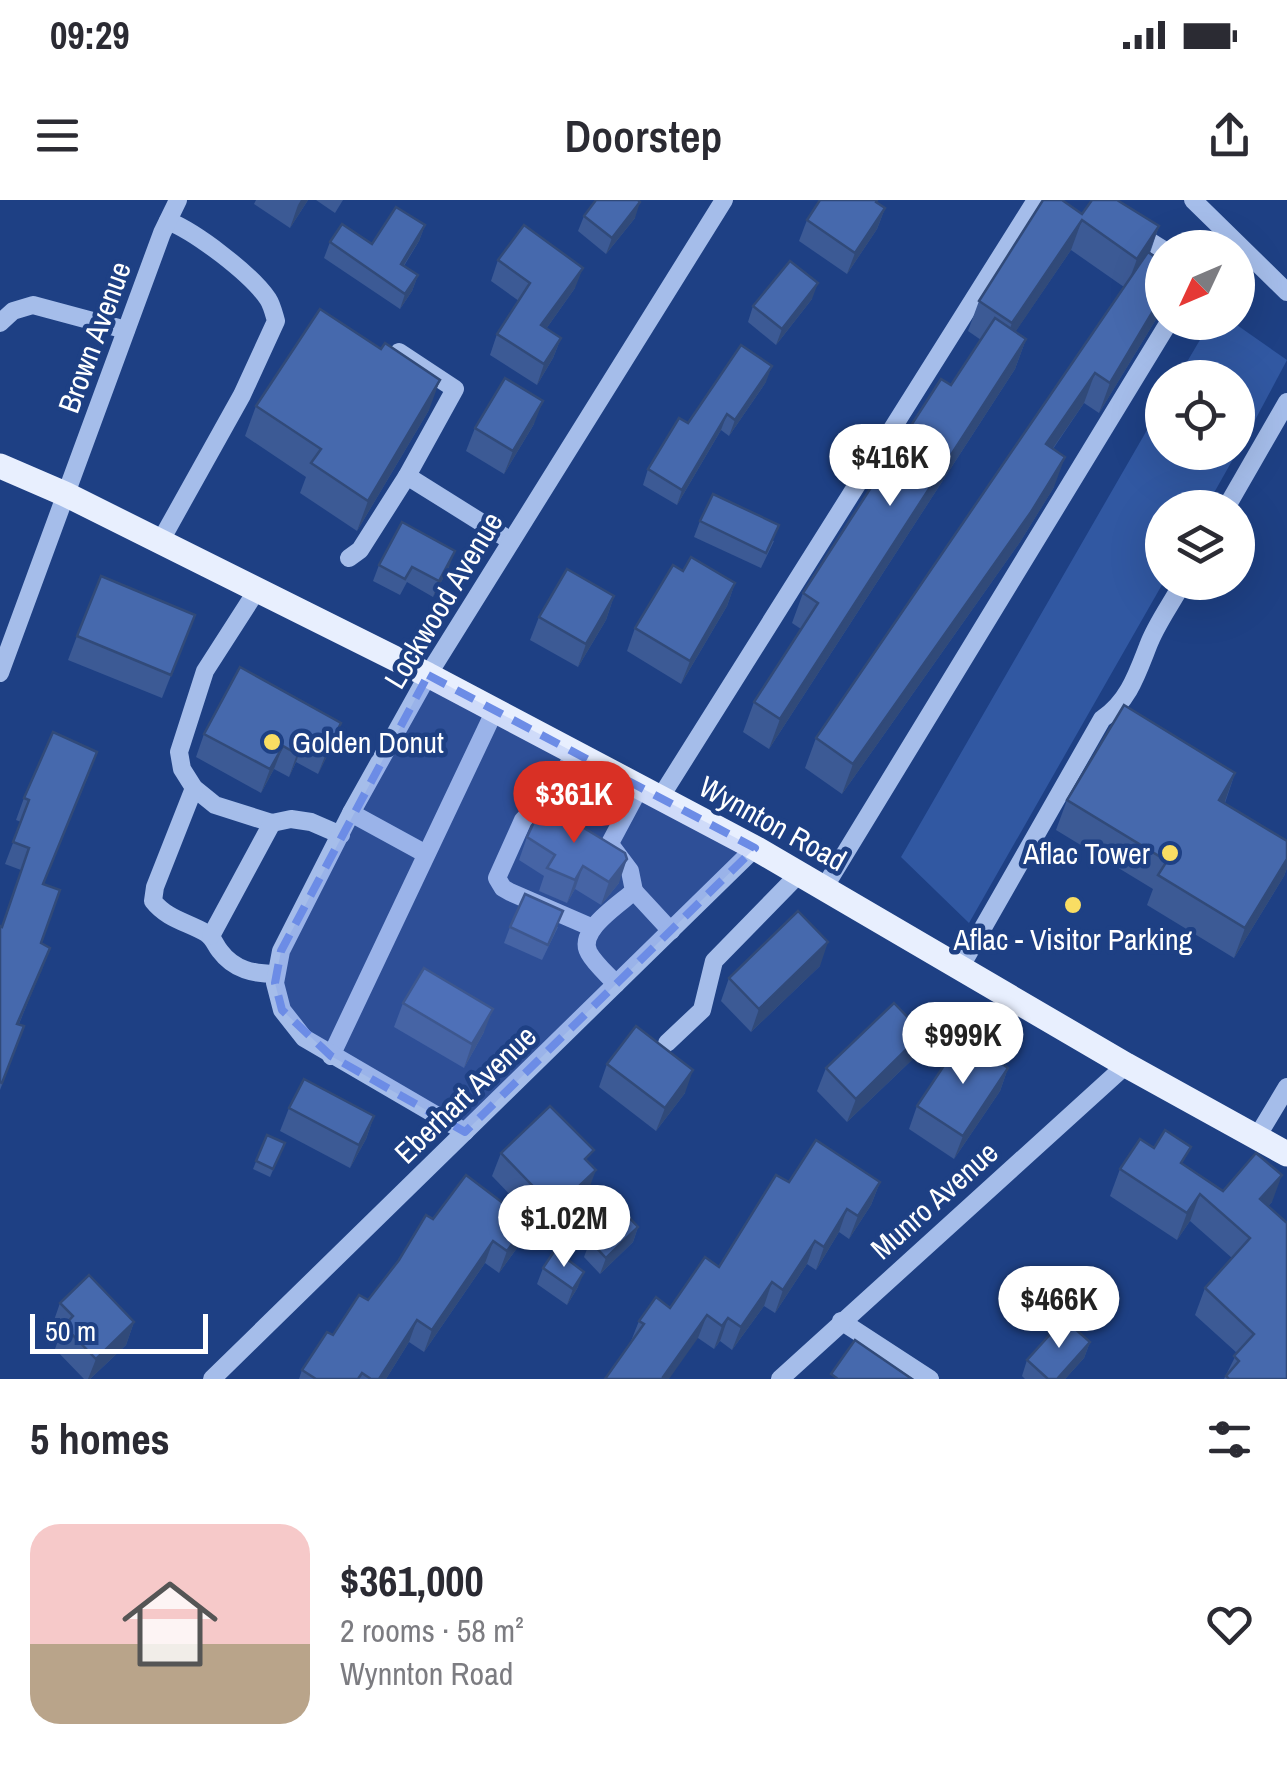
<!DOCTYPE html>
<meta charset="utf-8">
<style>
:root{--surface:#fff;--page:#f2f2f3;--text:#2b2b33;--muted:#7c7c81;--line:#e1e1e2;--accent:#d93025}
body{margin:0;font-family:"Archivo Narrow",sans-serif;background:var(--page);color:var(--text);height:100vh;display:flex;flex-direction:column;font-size:38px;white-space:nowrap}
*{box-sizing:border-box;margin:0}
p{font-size:32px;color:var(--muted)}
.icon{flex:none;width:55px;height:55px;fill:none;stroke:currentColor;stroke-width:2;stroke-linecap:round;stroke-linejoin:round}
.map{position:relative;height:1179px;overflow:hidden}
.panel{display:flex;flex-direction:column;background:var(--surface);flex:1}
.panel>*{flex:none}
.needle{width:65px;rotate:226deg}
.tools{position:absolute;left:1145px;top:30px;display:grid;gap:20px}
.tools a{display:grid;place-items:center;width:110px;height:110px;border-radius:50%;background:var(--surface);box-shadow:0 10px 40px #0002;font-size:50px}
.scale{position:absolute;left:30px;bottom:25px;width:178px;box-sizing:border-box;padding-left:10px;border:5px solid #fff;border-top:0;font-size:28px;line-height:35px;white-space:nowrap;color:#fff;-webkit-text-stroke:8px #1e4084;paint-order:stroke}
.price{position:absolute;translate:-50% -85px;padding:0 22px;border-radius:35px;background:#fff;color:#222;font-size:32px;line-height:65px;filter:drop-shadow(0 2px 5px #0008)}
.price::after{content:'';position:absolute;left:50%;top:60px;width:30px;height:22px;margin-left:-15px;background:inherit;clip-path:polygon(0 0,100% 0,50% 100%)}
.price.active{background:var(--accent);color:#fff}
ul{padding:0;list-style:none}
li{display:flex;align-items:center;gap:30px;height:250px;padding:0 30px}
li+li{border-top:2px solid var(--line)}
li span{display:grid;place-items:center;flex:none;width:280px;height:200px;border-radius:30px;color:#555}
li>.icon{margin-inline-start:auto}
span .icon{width:120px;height:120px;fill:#fffc;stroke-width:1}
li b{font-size:42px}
h2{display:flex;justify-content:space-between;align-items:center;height:120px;padding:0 30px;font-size:42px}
.status{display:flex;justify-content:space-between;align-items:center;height:70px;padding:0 50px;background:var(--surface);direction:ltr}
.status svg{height:28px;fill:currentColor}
header{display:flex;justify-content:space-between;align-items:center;height:130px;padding:0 30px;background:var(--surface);font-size:45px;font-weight:600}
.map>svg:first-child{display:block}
.green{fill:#3158a2}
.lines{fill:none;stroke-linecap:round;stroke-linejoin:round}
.minor{stroke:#a5bdea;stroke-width:18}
.major{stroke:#e8effe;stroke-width:25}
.wall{fill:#3c5a95}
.shaded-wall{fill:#314a79}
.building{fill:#4669ad;stroke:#314a79;stroke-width:2.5}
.marked{fill:#6c8ce6;fill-opacity:0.2;stroke:#6c8ce6;stroke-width:8;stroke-dasharray:20 12;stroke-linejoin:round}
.poi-dot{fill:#f9dd63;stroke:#1e4084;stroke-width:4}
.labels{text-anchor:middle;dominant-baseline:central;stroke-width:9;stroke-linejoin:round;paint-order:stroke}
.street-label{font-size:30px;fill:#fff;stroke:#1e4084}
.poi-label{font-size:30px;fill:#fff;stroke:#1e4084;text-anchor:start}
</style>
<div class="status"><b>09:29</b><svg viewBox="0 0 49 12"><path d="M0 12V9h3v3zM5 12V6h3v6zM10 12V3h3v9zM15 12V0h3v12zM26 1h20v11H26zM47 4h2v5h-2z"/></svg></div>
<header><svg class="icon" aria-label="menu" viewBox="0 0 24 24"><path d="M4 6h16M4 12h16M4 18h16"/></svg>Doorstep<svg class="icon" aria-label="share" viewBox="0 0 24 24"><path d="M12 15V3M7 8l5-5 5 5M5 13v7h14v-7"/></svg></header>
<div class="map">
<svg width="1287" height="1179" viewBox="0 0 1287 1179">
<rect width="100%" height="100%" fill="#1e4084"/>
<g class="green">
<path d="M1210 123H1234L1287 160 1238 252V178L1178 177Z"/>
<path d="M1162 204V252H1237L1206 307 1162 308 1163 383 969 723 901 657Z"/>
</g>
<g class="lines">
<g class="minor">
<path d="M1193 0 1287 92"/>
<path d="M1133 31 1162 49"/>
<path d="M0 123 13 111 33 105 126 130"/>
<path d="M399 152 455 189 407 276 511 341"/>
<path d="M1226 308 1287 202"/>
<path d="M160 342 242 195 276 121C274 114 272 105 268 99 251 74 196 32 168 21"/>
<path d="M349 358 360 350 407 276"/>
<path d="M257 390 205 471 179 552 182 569 194 588 215 605 272 623 291 619 311 622 341 635"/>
<path d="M0 473 162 33 178 0"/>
<path d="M574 552 547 611 529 614 523 620 497 678 503 688 510 692 593 728"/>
<path d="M194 588 155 687 153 701C167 719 187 722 206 733 214 738 215 745 220 751 234 770 254 774 276 774"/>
<path d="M660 598 1036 0"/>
<path d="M351 613 426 654"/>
<path d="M609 645 640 587"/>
<path d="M612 647 630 671 634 691C620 704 576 731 589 753 595 764 608 775 616 784"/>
<path d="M824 688 1169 122"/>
<path d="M634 691 671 731"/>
<path d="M211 736 272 623"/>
<path d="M960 768 1102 519C1128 502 1137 474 1148 446 1156 424 1172 403 1183 382"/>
<path d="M667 843 702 810 714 761 799 674"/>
<path d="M331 856 495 510"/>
<path d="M465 932 304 838 282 810 275 783 281 751 351 613 428 475 724 0"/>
<path d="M1257 937 1287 887"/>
<path d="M841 1121 930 1179"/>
<path d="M212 1179 755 648"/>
<path d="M780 1179 1126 865"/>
</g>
<path class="major" d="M0 266 65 294 428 475 755 648 1126 865 1287 954"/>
</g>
<g class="wall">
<path d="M256 0H308L290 28 254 4Z"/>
<path d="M316 0H343L335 13Z"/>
<path d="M880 5 885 8 877 29 847 74 799 41 807 20Z"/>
<path d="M1082 14 1159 26 1150 53 1162 62V113L1158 116 1099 213 1084 203 1053 249 1054 287 1020 342 842 594 805 568 816 538 1124 87 1071 50 1015 132 1026 139 1015 169 769 549 743 532 754 502 801 429 792 423 803 393 951 185 981 140 968 131 979 101Z"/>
<path d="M584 16 635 18 606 54 578 31Z"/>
<path d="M425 25 419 41 404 66 418 75 412 91 400 109 324 58 330 42 372 44Z"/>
<path d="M498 60 575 88 546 129 561 138 553 158 537 185 490 155 497 134 519 101 491 81Z"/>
<path d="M812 99 776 145 748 122 753 106Z"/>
<path d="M381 149 429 210 357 331 300 293 306 277 245 236 256 206Z"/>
<path d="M766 182 729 236 721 230 677 305 643 285 648 269 688 223Z"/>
<path d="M534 224 504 274 466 251 475 228Z"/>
<path d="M700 321 774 341 761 368 694 337Z"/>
<path d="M379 365 449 367 433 397 407 382 400 395 373 381Z"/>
<path d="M683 371 735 383 727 406 681 484 627 451 635 428Z"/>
<path d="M614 396 606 420 578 467 530 440 539 417Z"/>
<path d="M195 415 162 498 68 460 77 436Z"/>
<path d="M341 523 332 546 318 574 296 562 289 577 274 569 261 593 196 557 204 534Z"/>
<path d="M1235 573 1225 603 1287 641V668L1284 676 1234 758 1147 705 1153 689 1056 630 1067 600Z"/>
<path d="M89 574 43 684 41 743 50 748 19 824 24 826 0 890V726L2 727 21 670 5 664 21 622 16 620 24 598Z"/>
<path d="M527 637 619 683 601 705 575 689 567 703 539 691 544 676 519 660Z"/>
<path d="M510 727H558L542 760 504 743Z"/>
<path d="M820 766 751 832 721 801 729 778Z"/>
<path d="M403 803 484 832 464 868 394 827Z"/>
<path d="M923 833 915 857 847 922 817 891 826 868Z"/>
<path d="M607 864 685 893 656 931 599 887Z"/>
<path d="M1008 868 1000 891 954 959 909 929 917 906Z"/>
<path d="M289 908 374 916 366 939 350 968 280 931Z"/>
<path d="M267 935 285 943 270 977 253 969Z"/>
<path d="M1154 948 1185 965 1223 991 1272 1002 1268 1006 1287 1179H1224L1237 1153 1195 1115 1205 1088 1232 1058 1190 1021 1177 1040 1110 996 1120 969Z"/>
<path d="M501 953 589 963 587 994 547 1033 492 976Z"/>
<path d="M789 982H880L871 1005 849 1039 839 1032 816 1070 807 1064 775 1113 764 1106 732 1150 720 1141 714 1149 698 1138 631 1141 639 1121 670 1108 719 1067Z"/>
<path d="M433 1019 528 1022 520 1044 499 1073 485 1063 424 1152 409 1142 386 1179H299L302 1170 333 1135 368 1100Z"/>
<path d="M638 1027 633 1042 600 1074 584 1057 590 1041Z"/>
<path d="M543 1068 578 1087 567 1105 537 1084Z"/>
<path d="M60 1103 134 1122 126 1145 90 1179H84L55 1149 60 1135 52 1126Z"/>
<path d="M1090 1142 1084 1158 1065 1179H1025L1022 1176 1027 1160Z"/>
</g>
<g class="shaded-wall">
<path d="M301 0H308L290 28 298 5Z"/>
<path d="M640 2 635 18 606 54 612 38Z"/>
<path d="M885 8 877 29 847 74 855 53Z"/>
<path d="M1082 20 1071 50 1001 153 1012 123Z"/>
<path d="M425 25 419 41 395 79 401 64Z"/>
<path d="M1159 26 1148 56 1126 89 1137 59Z"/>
<path d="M583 68 575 88 534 146 541 125Z"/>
<path d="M418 75 412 91 400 109 405 94Z"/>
<path d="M818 83 812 99 776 145 782 129Z"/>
<path d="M1162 96V113L1158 116 1099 213 1110 183Z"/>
<path d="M561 138 553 158 537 185 544 164Z"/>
<path d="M1026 139 1015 169 769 549 780 519Z"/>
<path d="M772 166 766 182 729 236 735 220Z"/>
<path d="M1095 173 1084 203 1035 274 1046 244Z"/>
<path d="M440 180 429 210 357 331 368 301Z"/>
<path d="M543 201 534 224 504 274 513 251Z"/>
<path d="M727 214 721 230 677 305 682 290Z"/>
<path d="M1065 257 1054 287 1020 342 842 594 853 564Z"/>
<path d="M455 351 449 367 433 397 439 381Z"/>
<path d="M735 383 727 406 681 484 690 461Z"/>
<path d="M614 396 606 420 578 467 586 444Z"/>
<path d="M341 523 332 546 318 574 327 551Z"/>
<path d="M305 539 296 562 289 577 297 554Z"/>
<path d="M283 546 274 569 261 593 270 569Z"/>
<path d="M1235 573 1224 604 1219 600Z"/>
<path d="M627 659 619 683 601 705 609 682Z"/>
<path d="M1287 659V668L1284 676 1234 758 1245 728Z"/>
<path d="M583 666 575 689 567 703 575 680Z"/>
<path d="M828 742 820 766 751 832 759 809Z"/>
<path d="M50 748 42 770 9 846 17 824Z"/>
<path d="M493 809 484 832 464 868 472 844Z"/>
<path d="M923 833 915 857 847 922 856 899Z"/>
<path d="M1008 868 1000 891 954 959 963 936Z"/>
<path d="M693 870 685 893 656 931 665 908Z"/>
<path d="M374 916 366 939 350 968 359 945Z"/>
<path d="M596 970 587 994 547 1033 555 1009Z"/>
<path d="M1282 975 1272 1002 1251 1026 1260 999Z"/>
<path d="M880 982 871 1005 849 1039 858 1016Z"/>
<path d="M1200 994 1190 1021 1177 1040 1187 1013Z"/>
<path d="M847 1009 839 1032 816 1070 824 1047Z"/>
<path d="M528 1022 520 1044 499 1073 507 1051Z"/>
<path d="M638 1027 633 1042 600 1074 606 1058Z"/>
<path d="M493 1041 485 1063 424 1152 432 1130Z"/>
<path d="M815 1041 807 1064 775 1113 783 1090Z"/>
<path d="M584 1072 578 1087 567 1105 573 1089Z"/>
<path d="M772 1082 764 1106 732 1150 741 1127Z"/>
<path d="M707 1115 698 1138 669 1179H662Z"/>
<path d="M728 1118 720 1141 714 1149 722 1126Z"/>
<path d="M417 1120 409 1142 386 1179H379Z"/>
<path d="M134 1122 126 1145 90 1179H88L96 1159Z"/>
<path d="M1090 1142 1084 1158 1065 1179H1057Z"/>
</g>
<g class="building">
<path d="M596 0H638L640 2 612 38 584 16Z"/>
<path d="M820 0H877L876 2 885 8 855 53 807 20Z"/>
<path d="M1043 0H1062L1082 14 1092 0H1117L1159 26 1137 59 1082 20 1012 123 979 101Z"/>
<path d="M396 7 425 25 401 64 418 75 405 94 330 42 342 24 372 44Z"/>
<path d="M524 25 583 68 541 125 561 138 544 164 497 134 530 83 498 60Z"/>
<path d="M1148 52 1162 62V96L1110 183 1095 173 1046 244 1065 257 1031 312 853 564 816 538Z"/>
<path d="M790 61 818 83 782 129 753 106Z"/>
<path d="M320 109 381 149 385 143 440 180 368 301 311 263 321 249 256 206Z"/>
<path d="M995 118 1026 139 780 519 754 502 818 403 803 393 941 179 951 185Z"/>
<path d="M741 145 772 166 735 220 727 214 682 290 648 269 679 218 688 223Z"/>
<path d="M505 178 543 201 513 251 475 228Z"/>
<path d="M713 294 779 325 766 353 700 321Z"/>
<path d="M402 322 455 351 439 381 412 367 405 379 379 365Z"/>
<path d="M691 357 735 383 690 461 635 428 673 365 683 371Z"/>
<path d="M567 369 614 396 586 444 539 417Z"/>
<path d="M101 376 195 415 171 475 77 436Z"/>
<path d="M240 467 341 523 327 551 305 539 297 554 283 546 270 569 204 534Z"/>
<path d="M1124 505 1235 573 1219 600 1287 641V659L1245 728 1158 675 1167 661 1067 600Z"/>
<path d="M53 532 97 552 43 684 60 690 41 743 50 748 17 824 24 826 2 883 0 882V726L2 727 29 648 13 642 29 600 24 598Z"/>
<path d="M543 603 625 653 627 659 609 682 583 666 575 680 547 668 555 655 527 637Z"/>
<path d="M525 694 563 711 548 745 510 727Z"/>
<path d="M798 711 828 742 759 809 729 778Z"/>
<path d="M424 768 493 809 472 844 403 803Z"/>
<path d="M894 803 923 833 856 899 826 868Z"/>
<path d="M636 826 693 870 665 908 607 864Z"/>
<path d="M963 837 1008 868 963 936 917 906Z"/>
<path d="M304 879 374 916 359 945 289 908Z"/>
<path d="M550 906 594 950 585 959 596 970 555 1009 501 953Z"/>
<path d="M1165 930 1191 947 1181 963 1223 991 1256 953 1282 975 1260 999 1287 1023V1179H1229L1226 1176 1239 1161 1234 1156 1254 1134 1205 1088 1250 1038 1200 994 1187 1013 1120 969 1140 939 1154 948Z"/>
<path d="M267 935 285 943 273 969 256 961Z"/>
<path d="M816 940 880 982 858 1016 847 1009 824 1047 815 1041 783 1090 772 1082 741 1127 728 1118 722 1126 707 1115 663 1177 665 1179H605L644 1124 639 1121 656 1097 670 1108 705 1057 719 1067 776 975 789 982Z"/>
<path d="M466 975 528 1022 507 1051 493 1041 432 1130 417 1120 379 1179H371L362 1173 358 1179H316L302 1170 327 1132 333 1135 359 1095 368 1100 399 1060 426 1015 433 1019Z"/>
<path d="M622 1010 638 1027 606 1058 590 1041Z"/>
<path d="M555 1050 584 1072 573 1089 543 1068Z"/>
<path d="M89 1075 134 1122 96 1159 64 1126 73 1116 60 1103Z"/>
<path d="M1064 1119 1090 1142 1057 1179H1048L1027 1160Z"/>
<path d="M855 1140 912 1179H838L831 1174Z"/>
</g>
<path class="marked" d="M428 475 755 648 465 932 331 856 282 810 275 783 281 751Z"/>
<g class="poi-dot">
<circle cx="272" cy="542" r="10"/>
<circle cx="1170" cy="653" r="10"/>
<circle cx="1073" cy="705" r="10"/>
</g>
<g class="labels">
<g class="street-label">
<text transform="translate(94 137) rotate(-70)">Brown Avenue</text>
<text transform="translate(443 400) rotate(-59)">Lockwood Avenue</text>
<text transform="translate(773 623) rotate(29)">Wynnton Road</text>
<text transform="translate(465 894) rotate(-44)">Eberhart Avenue</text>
<text transform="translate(934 1000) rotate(-42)">Munro Avenue</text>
</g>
<g class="poi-label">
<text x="292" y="542">Golden Donut</text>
<text x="1150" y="653" text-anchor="end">Aflac Tower</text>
<text x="1073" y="739" text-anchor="middle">Aflac - Visitor Parking</text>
</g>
</g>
</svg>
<div class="tools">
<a><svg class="needle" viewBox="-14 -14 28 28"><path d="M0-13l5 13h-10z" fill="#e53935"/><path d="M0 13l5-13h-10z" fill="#7c7c81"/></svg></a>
<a><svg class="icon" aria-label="locate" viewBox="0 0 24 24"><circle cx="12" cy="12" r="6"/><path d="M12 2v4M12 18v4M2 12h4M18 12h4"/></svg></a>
<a><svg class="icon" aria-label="layers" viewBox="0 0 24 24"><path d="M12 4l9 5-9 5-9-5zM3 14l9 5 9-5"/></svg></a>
</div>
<div class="scale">50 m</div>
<b class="price" style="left:890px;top:309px">$416K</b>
<b class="price active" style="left:574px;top:646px">$361K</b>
<b class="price" style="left:963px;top:887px">$999K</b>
<b class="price" style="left:564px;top:1070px">$1.02M</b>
<b class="price" style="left:1059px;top:1151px">$466K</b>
</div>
<section class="panel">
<h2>5 homes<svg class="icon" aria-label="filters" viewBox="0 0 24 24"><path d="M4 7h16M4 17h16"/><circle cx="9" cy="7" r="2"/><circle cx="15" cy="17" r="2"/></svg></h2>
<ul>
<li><span style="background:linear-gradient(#f6c9c9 60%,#b9a48a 0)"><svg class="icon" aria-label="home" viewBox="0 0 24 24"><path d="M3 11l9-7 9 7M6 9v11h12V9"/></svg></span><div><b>$361,000</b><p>2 rooms · 58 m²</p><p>Wynnton Road</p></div><svg class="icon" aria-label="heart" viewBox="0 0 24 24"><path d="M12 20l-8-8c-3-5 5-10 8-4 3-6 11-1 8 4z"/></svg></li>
</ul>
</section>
